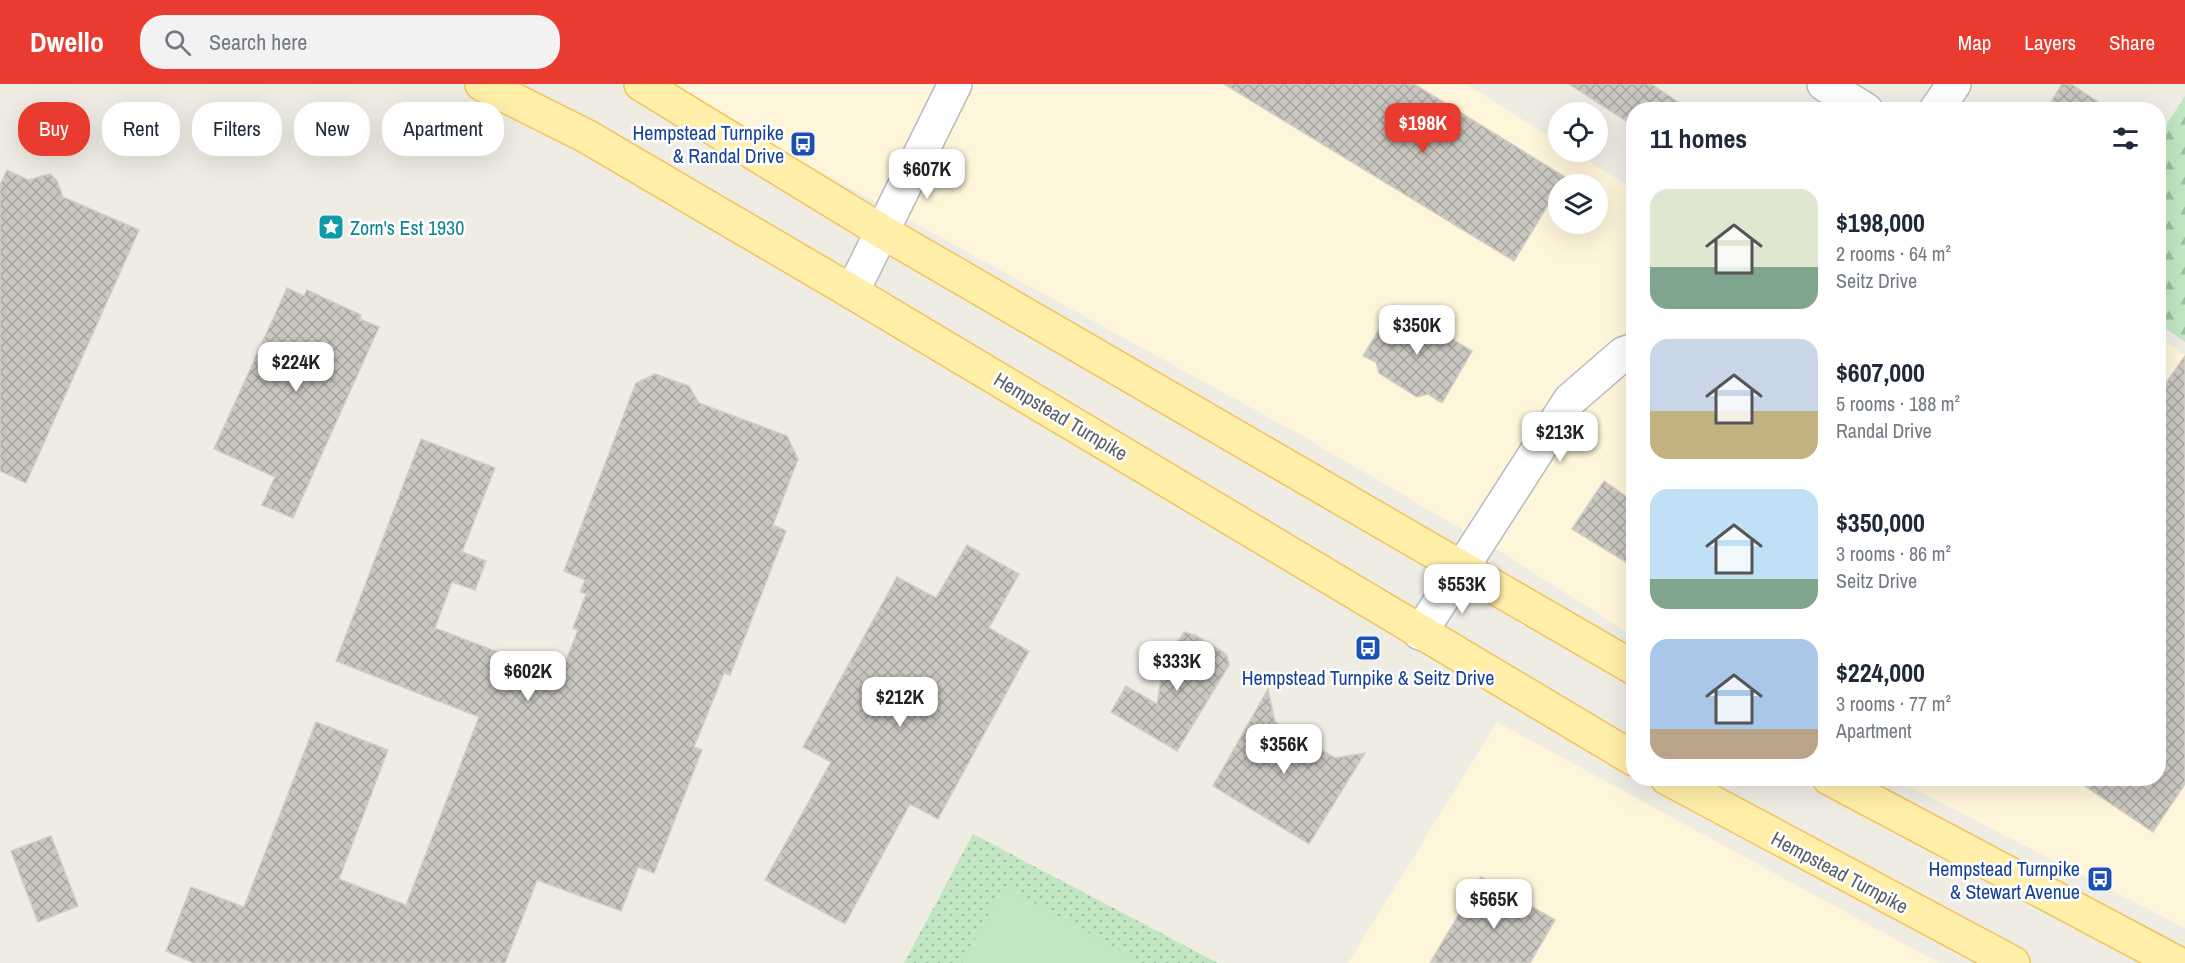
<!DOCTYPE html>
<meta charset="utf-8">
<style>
:root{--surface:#fff;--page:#f2f2f3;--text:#1f2937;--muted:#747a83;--accent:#e93b30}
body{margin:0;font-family:"Archivo Narrow",sans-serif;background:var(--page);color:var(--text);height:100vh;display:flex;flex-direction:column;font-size:22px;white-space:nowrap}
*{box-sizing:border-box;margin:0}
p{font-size:20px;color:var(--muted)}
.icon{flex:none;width:33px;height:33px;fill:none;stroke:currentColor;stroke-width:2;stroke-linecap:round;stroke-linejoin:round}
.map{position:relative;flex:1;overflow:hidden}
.details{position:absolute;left:1626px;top:18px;width:540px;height:684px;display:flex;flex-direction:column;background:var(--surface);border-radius:24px;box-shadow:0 6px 24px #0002}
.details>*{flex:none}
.hud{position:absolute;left:18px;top:18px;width:570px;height:54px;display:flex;gap:12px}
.fabs{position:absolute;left:1548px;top:18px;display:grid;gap:12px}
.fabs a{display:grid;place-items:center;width:60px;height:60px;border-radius:50%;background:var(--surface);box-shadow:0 6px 24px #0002;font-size:30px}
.price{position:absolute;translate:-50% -51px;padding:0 14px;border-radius:12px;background:#fff;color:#222;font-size:20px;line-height:39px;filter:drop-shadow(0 2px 3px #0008)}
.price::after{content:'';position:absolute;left:50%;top:36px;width:18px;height:14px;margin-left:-9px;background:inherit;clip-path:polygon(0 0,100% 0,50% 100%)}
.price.current{background:var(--accent);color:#fff}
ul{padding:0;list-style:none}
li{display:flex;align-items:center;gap:18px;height:150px;padding:0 24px}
li span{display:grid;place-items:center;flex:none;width:168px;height:120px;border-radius:18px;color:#555}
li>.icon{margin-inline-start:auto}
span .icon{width:72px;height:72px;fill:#fffc;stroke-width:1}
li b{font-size:26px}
h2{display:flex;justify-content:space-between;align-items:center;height:72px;padding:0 24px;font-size:26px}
.tag{padding:0 21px;border-radius:24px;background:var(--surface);box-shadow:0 6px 24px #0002;font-size:21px;line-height:54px}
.tag.current{background:var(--accent);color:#fff}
header{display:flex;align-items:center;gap:36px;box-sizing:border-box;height:84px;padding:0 30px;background:var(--accent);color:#fff}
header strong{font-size:28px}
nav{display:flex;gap:33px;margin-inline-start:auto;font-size:21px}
.search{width:420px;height:54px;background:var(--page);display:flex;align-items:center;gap:15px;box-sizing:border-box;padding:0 21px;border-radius:24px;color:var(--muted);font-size:22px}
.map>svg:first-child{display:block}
.commercial{fill:#fef5da;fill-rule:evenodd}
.grass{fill:url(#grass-dots)}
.forest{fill:url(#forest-firs)}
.pitch{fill:#c2e6c1}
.building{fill:url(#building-cross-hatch);stroke:#d3cec3;stroke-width:1.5}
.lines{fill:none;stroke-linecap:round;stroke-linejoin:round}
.street-casing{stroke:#b7babe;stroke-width:36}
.primary-casing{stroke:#f1c45b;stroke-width:36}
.street{stroke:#fff;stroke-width:33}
.primary{stroke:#ffefa9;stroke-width:33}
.labels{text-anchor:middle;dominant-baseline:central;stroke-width:5;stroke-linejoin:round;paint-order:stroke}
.transit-label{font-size:20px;fill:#164399;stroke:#fff;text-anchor:end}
.culture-label{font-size:20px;fill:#0d838f;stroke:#fff;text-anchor:start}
.street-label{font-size:20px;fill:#5c6065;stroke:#fff}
</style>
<header>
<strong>Dwello</strong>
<div class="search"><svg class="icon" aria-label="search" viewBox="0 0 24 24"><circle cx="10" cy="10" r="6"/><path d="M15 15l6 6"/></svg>Search here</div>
<nav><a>Map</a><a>Layers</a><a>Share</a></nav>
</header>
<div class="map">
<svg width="2185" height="879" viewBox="0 0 2185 879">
<defs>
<pattern id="grass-dots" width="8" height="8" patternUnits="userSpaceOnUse" patternTransform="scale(1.5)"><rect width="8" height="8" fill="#c2e6c1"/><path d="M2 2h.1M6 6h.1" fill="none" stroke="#a1bea0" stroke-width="1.8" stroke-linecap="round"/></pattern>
<pattern id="forest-firs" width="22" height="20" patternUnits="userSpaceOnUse" patternTransform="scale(1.5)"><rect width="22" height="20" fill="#c2e6c1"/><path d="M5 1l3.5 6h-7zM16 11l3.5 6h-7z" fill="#a1bea0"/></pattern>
<pattern id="building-cross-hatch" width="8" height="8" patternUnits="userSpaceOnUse" patternTransform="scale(1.5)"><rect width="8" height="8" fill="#cac7c1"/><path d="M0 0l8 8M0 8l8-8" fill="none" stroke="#a7a5a0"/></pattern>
</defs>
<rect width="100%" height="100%" fill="#efece4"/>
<g class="commercial">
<path d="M661 0H1466L1558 58V68H1574L1633 105V552L1506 471 1299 350ZM1558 100H1598V140H1558Z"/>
<path d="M2159 253 2185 271V844L1895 695 2158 694Z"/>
<path d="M1497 638 1939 879H1348Z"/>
</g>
<path class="grass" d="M973 750 1218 879H904Z"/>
<path class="forest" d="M2185 12V258L2159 240V52Z"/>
<path class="pitch" d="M1004 802 1143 879H962Z"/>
<g class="building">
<path d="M1224 0H1414L1565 93 1514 177Z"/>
<path d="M1569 0H1651L1690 26H1634V42Z"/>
<path d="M2062 0H2071L2110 26H2046Z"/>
<path d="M7 86 28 96 50 90 57 97 63 113 139 146 26 399 0 387V101Z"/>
<path d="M287 204 304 212 307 206 361 231 360 235 379 243 293 434 262 421 275 393 214 365Z"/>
<path d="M1394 221 1472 267 1442 319 1428 310 1417 313 1379 289 1376 278 1363 272Z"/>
<path d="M2185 272V700L2153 748 2073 694H2158V310Z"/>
<path d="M655 290 689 302 699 319 787 352 798 375 773 441 786 447 730 591 724 589 694 663 702 666 654 789 638 783 621 827 537 796 505 879H194L166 867 191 803 244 823 316 638 388 666 339 795 406 821 479 633 336 577 421 355 495 384 462 468 486 477 475 506 452 498 435 544 560 592 578 546 573 544 586 510 580 508 585 496 564 487 636 299Z"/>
<path d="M1604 397 1634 418V483L1572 445Z"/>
<path d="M967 461 1019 490 989 544 1029 567 938 735 910 720 845 840 765 796 831 678 803 663 897 493 936 514Z"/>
<path d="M1184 548 1195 551 1223 568 1227 572 1229 581 1177 667 1111 628 1126 602 1157 620 1163 582Z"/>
<path d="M1268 605 1275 638 1335 674 1365 669 1309 760 1213 702Z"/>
<path d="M51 752 78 822 38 838 11 767Z"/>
<path d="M1481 793 1555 836 1530 879H1430Z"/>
</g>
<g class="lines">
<g class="street-casing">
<g id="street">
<path d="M1824 0 1866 26"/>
<path d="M1936 26 1954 0"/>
<path d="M852 208 955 0"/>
<path d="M1420 549 1570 316 1623 270 1634 266"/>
</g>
</g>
<g class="primary-casing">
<g id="primary">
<path d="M482 0 586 52 852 208 1634 675"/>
<path d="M641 0 883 148 1634 584"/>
<path d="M1667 694 2013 879"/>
<path d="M1829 694 2177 879"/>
</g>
</g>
<use href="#street" class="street"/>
<use href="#primary" class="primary"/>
</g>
<defs>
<g id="bus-square" transform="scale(1.35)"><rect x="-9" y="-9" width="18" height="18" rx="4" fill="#1a4fb4" stroke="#fff"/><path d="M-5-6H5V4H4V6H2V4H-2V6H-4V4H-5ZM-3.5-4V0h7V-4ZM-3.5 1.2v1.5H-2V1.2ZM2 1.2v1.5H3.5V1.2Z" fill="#fff"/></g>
<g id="sight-square" transform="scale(1.35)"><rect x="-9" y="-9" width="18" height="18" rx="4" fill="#0f9aa8" stroke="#fff"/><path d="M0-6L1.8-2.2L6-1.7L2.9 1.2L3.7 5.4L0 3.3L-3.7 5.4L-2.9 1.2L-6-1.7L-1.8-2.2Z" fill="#fff"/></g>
</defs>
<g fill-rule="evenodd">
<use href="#bus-square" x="803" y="60"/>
<use href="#sight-square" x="331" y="143"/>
<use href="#bus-square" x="1368" y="564"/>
<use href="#bus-square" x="2100" y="795"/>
</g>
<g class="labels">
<g class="transit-label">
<text x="784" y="48">Hempstead Turnpike<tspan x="784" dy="23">&amp; Randal Drive</tspan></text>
<text x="1368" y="593" text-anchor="middle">Hempstead Turnpike &amp; Seitz Drive</text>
<text x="2080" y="784">Hempstead Turnpike<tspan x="2080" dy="23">&amp; Stewart Avenue</tspan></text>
</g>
<g class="culture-label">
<text x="350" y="143">Zorn's Est 1930</text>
</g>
<g class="street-label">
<text transform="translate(1061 332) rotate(31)">Hempstead Turnpike</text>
<text transform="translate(1840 788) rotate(28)">Hempstead Turnpike</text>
</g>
</g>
</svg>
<div class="fabs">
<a><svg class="icon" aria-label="locate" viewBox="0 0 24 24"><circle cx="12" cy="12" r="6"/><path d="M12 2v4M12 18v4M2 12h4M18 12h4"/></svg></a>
<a><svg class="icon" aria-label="layers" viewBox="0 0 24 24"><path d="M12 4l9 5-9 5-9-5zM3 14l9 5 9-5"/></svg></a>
</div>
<b class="price current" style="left:1423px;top:70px">$198K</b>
<b class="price" style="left:927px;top:116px">$607K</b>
<b class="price" style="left:1417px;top:272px">$350K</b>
<b class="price" style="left:296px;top:309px">$224K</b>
<b class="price" style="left:1560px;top:379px">$213K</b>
<b class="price" style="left:1462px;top:531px">$553K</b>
<b class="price" style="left:1177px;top:608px">$333K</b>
<b class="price" style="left:528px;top:618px">$602K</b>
<b class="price" style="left:900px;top:644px">$212K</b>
<b class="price" style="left:1284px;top:691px">$356K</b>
<b class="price" style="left:1494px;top:846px">$565K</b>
<div class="hud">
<a class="tag current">Buy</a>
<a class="tag">Rent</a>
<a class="tag">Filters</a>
<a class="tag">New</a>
<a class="tag">Apartment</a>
</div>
<section class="details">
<h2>11 homes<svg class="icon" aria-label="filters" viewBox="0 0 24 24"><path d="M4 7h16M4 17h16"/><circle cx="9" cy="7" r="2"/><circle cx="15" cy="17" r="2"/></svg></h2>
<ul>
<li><span style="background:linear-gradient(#dfe7d0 65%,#7fa58c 0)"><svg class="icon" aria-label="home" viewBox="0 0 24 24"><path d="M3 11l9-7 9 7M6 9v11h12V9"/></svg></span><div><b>$198,000</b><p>2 rooms · 64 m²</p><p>Seitz Drive</p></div></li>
<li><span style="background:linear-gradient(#c9d6e8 60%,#c2b280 0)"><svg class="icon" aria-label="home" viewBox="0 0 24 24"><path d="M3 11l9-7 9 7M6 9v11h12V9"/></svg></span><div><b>$607,000</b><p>5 rooms · 188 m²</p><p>Randal Drive</p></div></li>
<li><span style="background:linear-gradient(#bfe0f5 75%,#7fa58c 0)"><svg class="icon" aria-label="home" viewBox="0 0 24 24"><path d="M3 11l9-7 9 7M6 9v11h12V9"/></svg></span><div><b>$350,000</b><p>3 rooms · 86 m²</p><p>Seitz Drive</p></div></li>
<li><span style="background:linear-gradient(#a9c7e8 75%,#b9a48a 0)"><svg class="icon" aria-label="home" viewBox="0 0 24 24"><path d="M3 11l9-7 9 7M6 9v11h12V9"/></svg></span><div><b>$224,000</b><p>3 rooms · 77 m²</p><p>Apartment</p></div></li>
</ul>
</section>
</div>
